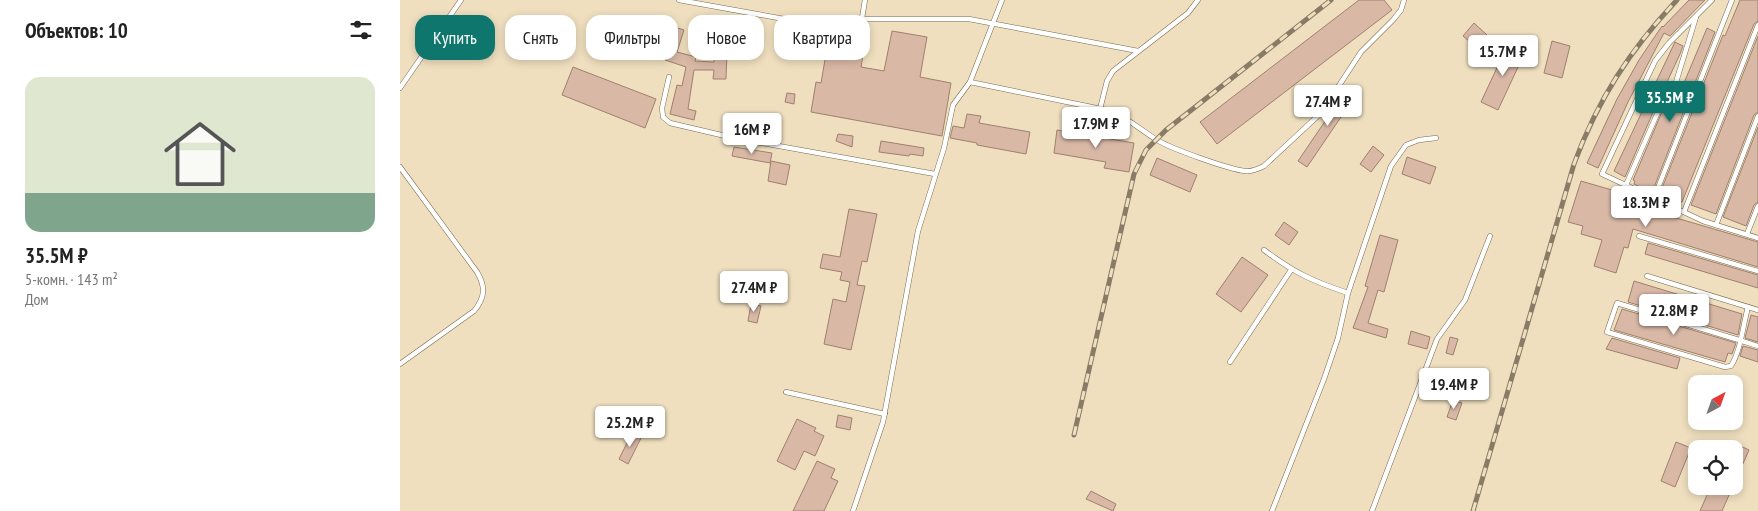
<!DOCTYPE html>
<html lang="ru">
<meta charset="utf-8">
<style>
:root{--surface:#fff;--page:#f2f2f2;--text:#222;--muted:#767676;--line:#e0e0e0;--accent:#0f766e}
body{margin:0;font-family:"PT Sans Narrow",sans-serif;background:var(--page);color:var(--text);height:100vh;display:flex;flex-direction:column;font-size:19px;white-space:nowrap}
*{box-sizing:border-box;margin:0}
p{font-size:16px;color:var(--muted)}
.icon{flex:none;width:28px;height:28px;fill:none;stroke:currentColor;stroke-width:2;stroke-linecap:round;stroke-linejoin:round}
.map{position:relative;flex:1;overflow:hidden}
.panel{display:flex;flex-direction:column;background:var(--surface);width:400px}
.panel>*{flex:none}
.top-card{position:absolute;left:15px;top:15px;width:475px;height:45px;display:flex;gap:10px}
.needle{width:32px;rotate:41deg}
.fabs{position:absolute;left:1288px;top:375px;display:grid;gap:10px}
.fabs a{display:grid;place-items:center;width:55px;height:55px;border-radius:10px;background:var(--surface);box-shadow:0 2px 8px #0003;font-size:25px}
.price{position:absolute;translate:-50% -42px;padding:0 11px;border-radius:5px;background:#fff;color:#222;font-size:16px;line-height:32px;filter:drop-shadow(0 1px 2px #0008)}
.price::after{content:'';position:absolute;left:50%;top:30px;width:15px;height:11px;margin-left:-8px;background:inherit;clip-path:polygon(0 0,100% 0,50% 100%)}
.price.on{background:var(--accent);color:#fff}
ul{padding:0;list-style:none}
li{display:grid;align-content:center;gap:10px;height:265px;padding:0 25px}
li+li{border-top:1px solid var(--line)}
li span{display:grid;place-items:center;height:155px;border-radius:15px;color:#555}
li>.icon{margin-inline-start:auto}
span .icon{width:90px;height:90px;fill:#fffc;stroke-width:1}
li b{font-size:21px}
h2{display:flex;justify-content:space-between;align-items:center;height:60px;padding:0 25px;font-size:21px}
.tag{padding:0 18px;border-radius:15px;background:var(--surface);box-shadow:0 2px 8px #0003;font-size:18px;line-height:45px}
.tag.on{background:var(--accent);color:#fff}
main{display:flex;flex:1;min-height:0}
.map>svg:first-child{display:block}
.building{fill:#d9b8a6;stroke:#9f806f}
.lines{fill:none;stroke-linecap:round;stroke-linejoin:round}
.lane-casing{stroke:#796a4e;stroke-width:5.5}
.lane{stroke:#fff;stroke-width:4.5}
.rail-casing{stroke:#887c67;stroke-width:5}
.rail{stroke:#efdfbf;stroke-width:3;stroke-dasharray:9;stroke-linecap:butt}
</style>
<main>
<section class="panel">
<h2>Объектов: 10<svg class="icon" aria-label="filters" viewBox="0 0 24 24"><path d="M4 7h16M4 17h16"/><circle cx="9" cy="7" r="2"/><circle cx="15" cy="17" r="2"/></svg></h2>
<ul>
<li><span style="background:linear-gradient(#dfe7d0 75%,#7fa58c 0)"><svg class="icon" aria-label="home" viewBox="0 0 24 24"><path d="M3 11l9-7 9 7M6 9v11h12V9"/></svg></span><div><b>35.5M ₽</b><p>5-комн. · 143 m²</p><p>Дом</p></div></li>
</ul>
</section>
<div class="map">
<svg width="1358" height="511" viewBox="0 0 1358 511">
<rect width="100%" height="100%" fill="#efdfbf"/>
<g class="building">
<path d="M959 0H984L992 10 817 144 800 122Z"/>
<path d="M1289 0H1305L1270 36 1264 33 1228 102 1198 168 1187 163 1217 99 1239 60 1262 26 1263 27Z"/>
<path d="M1340 0H1358V21L1354 24 1282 202 1260 193 1323 35 1325 36Z"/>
<path d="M1074 23 1087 35 1077 48 1063 36Z"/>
<path d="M275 27 284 30 277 52 296 57 295 61 314 62V52H327L326 79H313L314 70H294L288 109 296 111 294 120 270 114 277 85 282 86 286 67 265 60Z"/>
<path d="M1307 28 1315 32 1253 190 1245 187 1244 189 1234 184 1235 181 1233 180 1264 107 1272 100 1276 102Z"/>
<path d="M492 31 527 37 520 77 551 83 542 136 411 112 416 82 421 83 426 54 444 58 448 34 466 37 461 67 484 71Z"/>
<path d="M1358 36V112L1354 115 1316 214 1291 205Z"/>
<path d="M1152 41 1170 46 1162 78 1144 73Z"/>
<path d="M1275 42 1283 46 1280 54 1261 95 1264 96 1257 103 1225 177 1214 171Z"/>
<path d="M1108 44 1125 52 1098 110 1081 102Z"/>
<path d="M173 67 256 99 245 128 162 95Z"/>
<path d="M949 86 958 92 907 167 898 161Z"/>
<path d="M387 93 395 94 394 104 385 102Z"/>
<path d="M567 114 581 116 579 123 630 132 626 154 577 145V143L550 138 553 126 564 128Z"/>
<path d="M338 120 349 121 348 129 337 127Z"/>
<path d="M1358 127V202L1354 205 1346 226 1323 217Z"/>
<path d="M657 130 734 143 729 172 704 168 706 162 654 153Z"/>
<path d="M438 134 453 136 452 147 436 141Z"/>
<path d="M481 141 524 148 523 156 510 154 509 156 479 152Z"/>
<path d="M973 146 984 155 971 172 960 164Z"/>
<path d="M334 147 372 153 370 163 332 156Z"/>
<path d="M1007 157 1036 167 1030 184 1002 174Z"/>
<path d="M757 158 797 175 790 192 750 175Z"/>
<path d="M371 161 390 165 386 185 368 181Z"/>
<path d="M1181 181 1229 195 1231 192 1242 197 1239 207 1358 242V267L1233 229 1228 248 1224 247 1216 273 1194 266 1202 240 1181 234 1183 226 1168 222Z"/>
<path d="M449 209 477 214 467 262 462 261 457 285 465 286 451 350 424 344 433 299 446 302 450 282 440 280 442 272 420 268 423 254 440 257Z"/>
<path d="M884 222 898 232 889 245 875 235Z"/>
<path d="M980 235 998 240 984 292 978 290 968 323 988 329 986 338 953 328 968 287 965 286Z"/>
<path d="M1248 243 1358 275V288L1245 254Z"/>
<path d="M842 257 868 275 841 312 816 294Z"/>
<path d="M1234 281 1342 314 1338 335 1228 302Z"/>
<path d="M351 304 361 306 357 323 348 321Z"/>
<path d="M1222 309 1336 343 1332 354 1328 353 1325 362 1214 330Z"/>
<path d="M1351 315 1358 317V342L1345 338Z"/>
<path d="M1011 331 1030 337 1027 349 1008 344Z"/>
<path d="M1050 337 1058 339 1053 355 1046 353Z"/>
<path d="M1212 338 1280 358 1277 369 1206 349Z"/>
<path d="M1343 346 1358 350V362L1340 356Z"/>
<path d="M1053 400 1062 403 1056 420 1047 417Z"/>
<path d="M438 415 452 418 450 430 436 427Z"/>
<path d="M397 419 416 428 414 431 424 436 415 456 404 451 395 470 377 461Z"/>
<path d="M232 433 241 438 228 464 219 459Z"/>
<path d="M1276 442 1291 448 1275 487 1261 481Z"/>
<path d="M1334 443 1349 450 1334 484Z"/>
<path d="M417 461 435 469 431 478 438 481 424 511H393Z"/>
<path d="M1311 486H1333L1322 511H1300Z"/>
<path d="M691 491 716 504 713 511 686 499Z"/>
</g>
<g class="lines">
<g class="lane-casing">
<g id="lane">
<path d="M279 0 384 19H569L738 51"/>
<path d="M1312 0 1269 43 1255 61 1202 174 1303 221 1358 238"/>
<path d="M462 18 465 0"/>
<path d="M269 77 262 108 263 117 270 123 334 138 535 174"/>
<path d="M570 82 711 111C729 119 741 130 757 140 772 149 828 169 845 171 851 172 858 169 864 166L921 113 961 52 993 20 1001 10 1004 0"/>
<path d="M0 88 61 0"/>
<path d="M700 109 707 81 713 71 788 13 798 0"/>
<path d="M0 167 77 272C86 287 85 298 74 311L0 364"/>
<path d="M1226 185 1261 105 1273 92 1296 17"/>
<path d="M1254 198 1332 0"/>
<path d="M1284 212 1358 25"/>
<path d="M1316 225 1358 116"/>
<path d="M1347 234 1358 206"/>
<path d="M1239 236 1358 271"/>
<path d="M864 250C895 273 912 281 948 293"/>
<path d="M1247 276 1358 310"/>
<path d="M1348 307C1343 325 1341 350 1331 366L1325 367 1207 332 1217 303 1339 340 1358 346"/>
<path d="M830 362 891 270"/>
<path d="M386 392 485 414"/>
<path d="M453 511 483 422 518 231 544 148 553 105 570 82 602 0"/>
<path d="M872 511 924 379 938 338 948 293 991 166 1006 145 1019 140 1036 138"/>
<path d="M972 511 1037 339 1065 300 1090 236"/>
</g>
</g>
<use href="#lane" class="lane"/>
<g class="rail-casing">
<g id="rail">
<path d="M674 435 734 174 746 150 766 130 931 0"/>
<path d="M1073 511 1174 164C1198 99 1230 50 1277 0"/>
</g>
</g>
<use href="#rail" class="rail"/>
</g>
</svg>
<div class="fabs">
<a><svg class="needle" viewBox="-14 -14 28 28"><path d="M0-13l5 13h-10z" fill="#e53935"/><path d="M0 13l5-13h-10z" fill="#767676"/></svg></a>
<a><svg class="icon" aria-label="locate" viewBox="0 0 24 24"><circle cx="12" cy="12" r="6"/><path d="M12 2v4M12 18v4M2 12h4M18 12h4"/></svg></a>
</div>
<b class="price" style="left:1103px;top:77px">15.7M ₽</b>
<b class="price on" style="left:1270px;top:123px">35.5M ₽</b>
<b class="price" style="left:928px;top:127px">27.4M ₽</b>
<b class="price" style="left:696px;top:149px">17.9M ₽</b>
<b class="price" style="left:352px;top:155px">16M ₽</b>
<b class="price" style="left:1246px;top:228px">18.3M ₽</b>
<b class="price" style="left:354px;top:313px">27.4M ₽</b>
<b class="price" style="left:1274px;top:336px">22.8M ₽</b>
<b class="price" style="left:1054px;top:410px">19.4M ₽</b>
<b class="price" style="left:230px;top:448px">25.2M ₽</b>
<div class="top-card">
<a class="tag on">Купить</a>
<a class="tag">Снять</a>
<a class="tag">Фильтры</a>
<a class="tag">Новое</a>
<a class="tag">Квартира</a>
</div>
</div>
</main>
